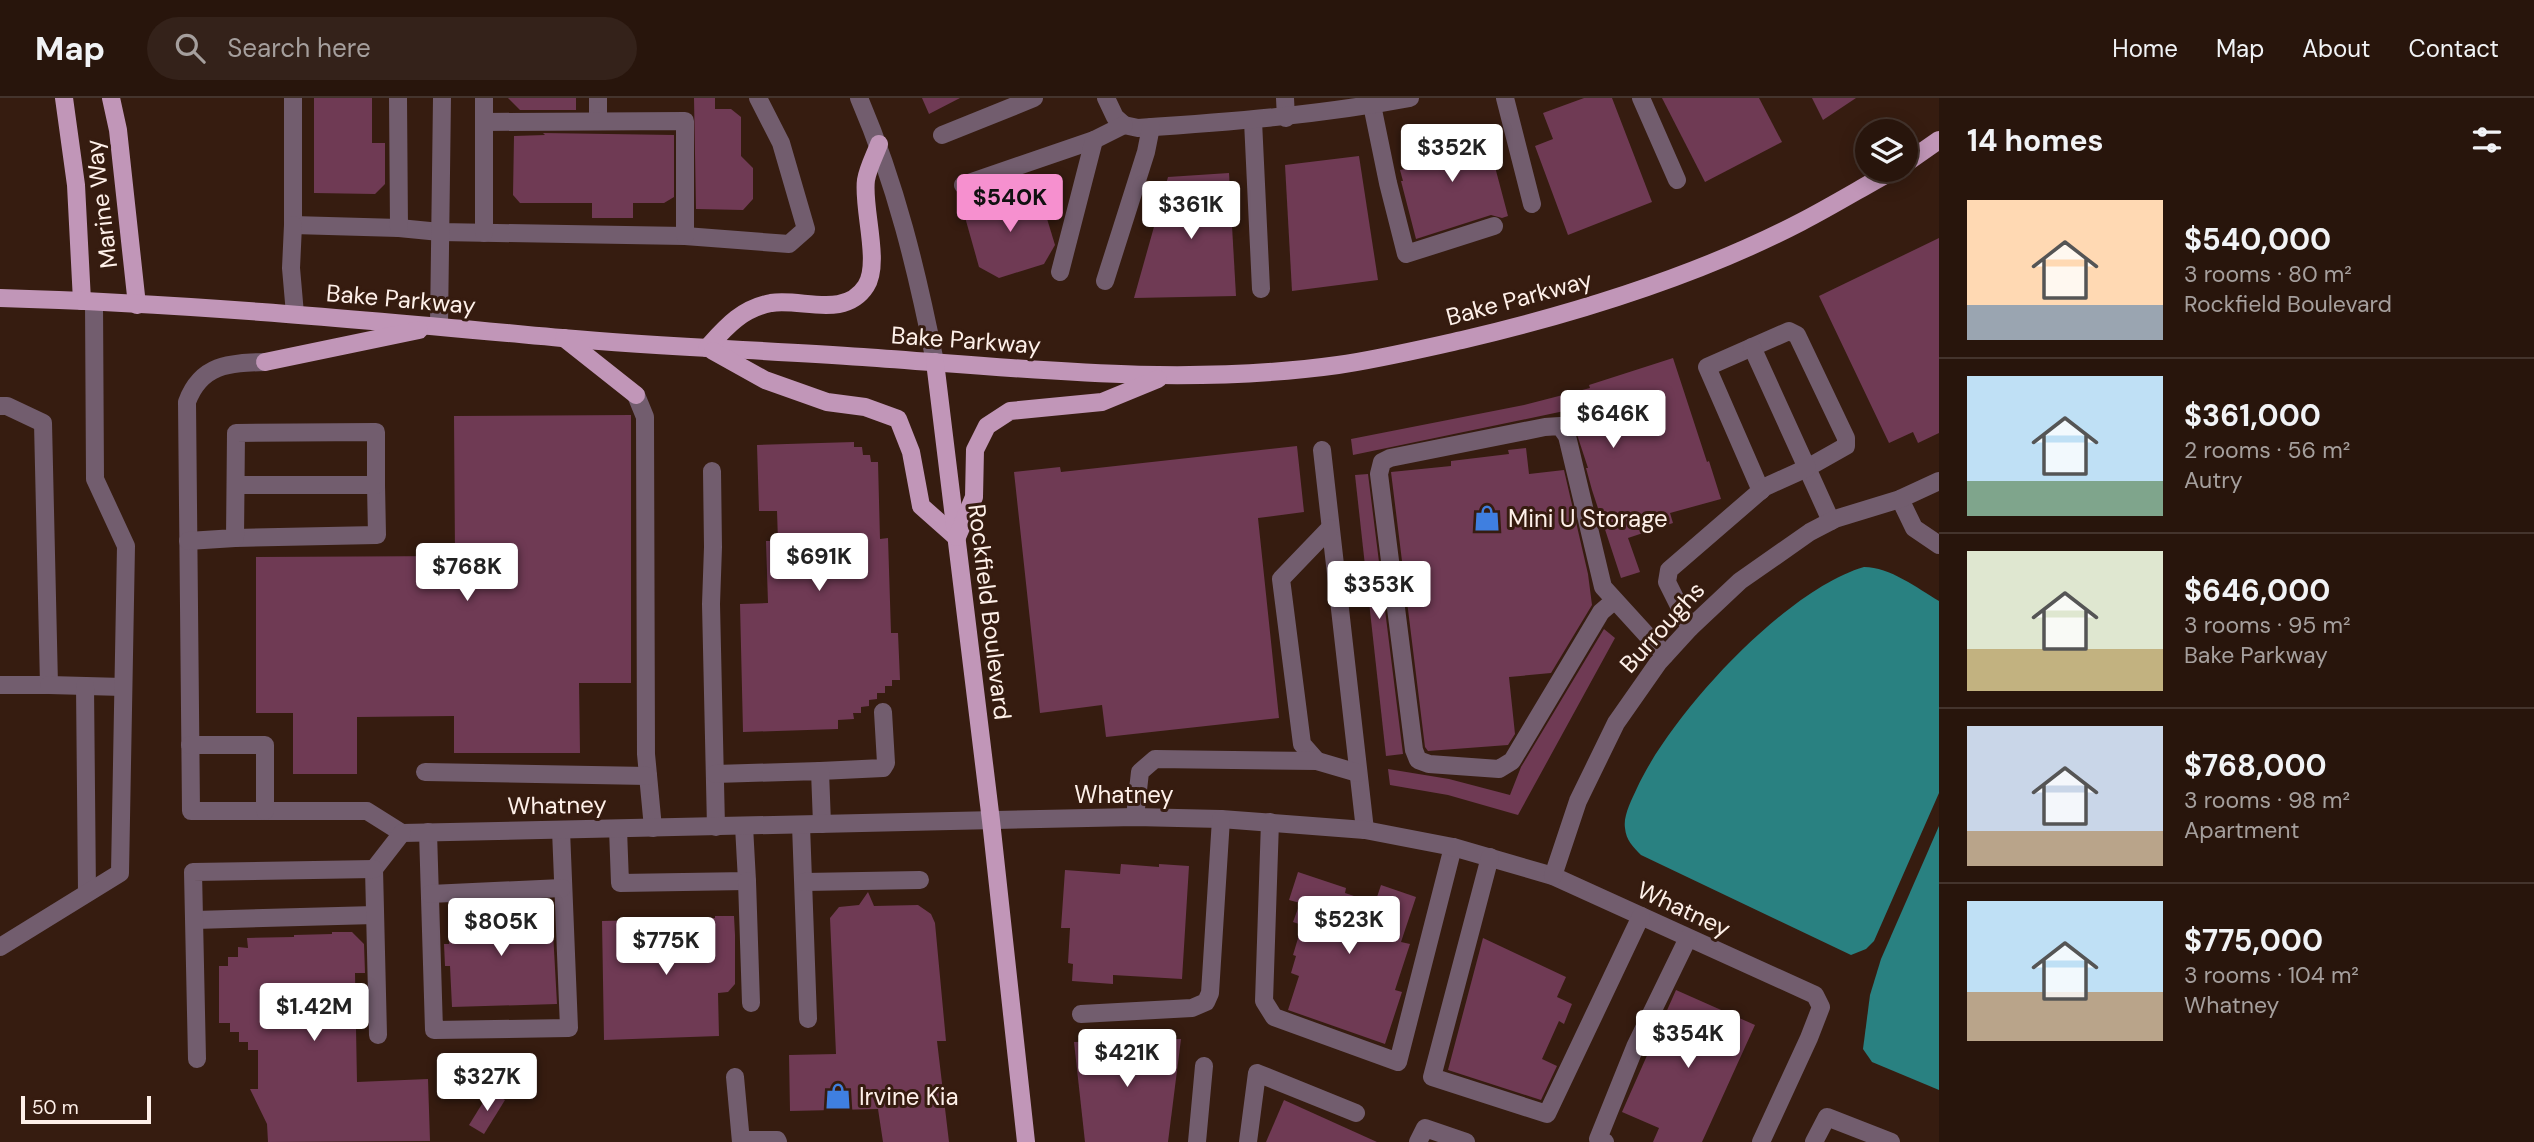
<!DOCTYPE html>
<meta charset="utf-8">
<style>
:root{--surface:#28150c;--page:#34221a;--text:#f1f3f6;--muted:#a59f9d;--line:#44342d;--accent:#f690cf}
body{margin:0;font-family:"DM Sans",sans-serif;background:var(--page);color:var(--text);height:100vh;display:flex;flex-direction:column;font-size:26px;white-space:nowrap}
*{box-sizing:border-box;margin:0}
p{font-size:23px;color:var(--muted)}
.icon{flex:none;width:38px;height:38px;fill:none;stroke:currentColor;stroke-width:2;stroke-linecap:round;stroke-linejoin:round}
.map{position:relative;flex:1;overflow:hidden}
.drawer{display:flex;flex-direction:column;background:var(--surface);width:595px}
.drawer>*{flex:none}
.fabs{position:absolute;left:1855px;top:21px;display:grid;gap:14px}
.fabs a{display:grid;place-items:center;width:63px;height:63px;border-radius:50%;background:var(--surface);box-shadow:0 4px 18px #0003,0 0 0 2px var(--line);font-size:35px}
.scale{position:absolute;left:21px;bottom:18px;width:130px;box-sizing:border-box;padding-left:7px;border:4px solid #fef0e9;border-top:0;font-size:19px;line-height:24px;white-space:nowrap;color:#fef0e9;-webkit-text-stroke:5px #361c10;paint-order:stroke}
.price{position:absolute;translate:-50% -60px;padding:0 16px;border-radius:7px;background:#fff;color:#222;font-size:23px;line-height:46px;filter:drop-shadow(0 2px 4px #0008)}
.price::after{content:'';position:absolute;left:50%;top:42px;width:21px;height:16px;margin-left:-10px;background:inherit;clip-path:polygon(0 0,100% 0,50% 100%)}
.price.on{background:var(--accent);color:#111}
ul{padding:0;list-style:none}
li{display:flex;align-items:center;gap:21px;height:175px;padding:0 28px}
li+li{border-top:2px solid var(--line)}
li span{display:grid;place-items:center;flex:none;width:196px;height:140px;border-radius:0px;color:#555}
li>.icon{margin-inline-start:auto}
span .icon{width:84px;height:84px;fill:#fffc;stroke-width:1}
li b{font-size:30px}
h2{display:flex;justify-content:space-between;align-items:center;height:84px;padding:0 28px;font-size:30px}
header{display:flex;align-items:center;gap:42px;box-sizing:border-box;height:98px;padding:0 35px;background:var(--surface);border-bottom:2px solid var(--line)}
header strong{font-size:33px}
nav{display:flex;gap:38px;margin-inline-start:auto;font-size:24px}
.search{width:490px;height:63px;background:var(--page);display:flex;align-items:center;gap:18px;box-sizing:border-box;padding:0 24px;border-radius:38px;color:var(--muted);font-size:26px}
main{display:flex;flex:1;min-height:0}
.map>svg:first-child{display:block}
.water{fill:#298181}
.building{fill:#6f3a54}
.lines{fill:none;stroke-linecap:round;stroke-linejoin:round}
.minor{stroke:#725d6e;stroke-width:18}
.major{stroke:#c196b8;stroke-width:18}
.labels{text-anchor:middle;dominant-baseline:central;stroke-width:6;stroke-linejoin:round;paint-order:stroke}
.street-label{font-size:24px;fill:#fef0e9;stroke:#361c10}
.poi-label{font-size:24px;fill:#fef0e9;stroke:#361c10;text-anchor:start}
</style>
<header>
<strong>Map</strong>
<div class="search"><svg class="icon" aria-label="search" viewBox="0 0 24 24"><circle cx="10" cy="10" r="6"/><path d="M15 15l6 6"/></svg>Search here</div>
<nav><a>Home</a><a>Map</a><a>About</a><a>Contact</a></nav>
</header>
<main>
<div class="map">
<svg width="1939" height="1044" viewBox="0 0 1939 1044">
<rect width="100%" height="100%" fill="#361c10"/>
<g class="water">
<path d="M1864 469C1890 469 1917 490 1939 503V695L1874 843 1866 851 1851 857 1641 757C1633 749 1626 742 1625 730 1623 718 1632 701 1637 690 1671 616 1785 492 1864 469Z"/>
<path d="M1939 728V992L1872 964 1863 951 1870 897 1881 861Z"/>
</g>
<g class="building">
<path d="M314 0H372V45H385V86L375 96 314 95Z"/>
<path d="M508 0H576V12H520Z"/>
<path d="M694 0H715V11H731L741 19V58L753 70V101L743 112 696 111Z"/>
<path d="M922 0H960L929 16Z"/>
<path d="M1584 0H1612L1652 104 1568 137 1535 48 1553 41 1543 15Z"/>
<path d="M1662 0H1759L1782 44 1705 84Z"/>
<path d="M1812 0H1856L1823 22Z"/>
<path d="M1485 31 1508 118 1502 120 1491 117 1416 141 1401 83H1403L1400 72 1409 70 1405 53Z"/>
<path d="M543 35 674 37V99L664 105H633V120H592V105H520L513 97 514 38 545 37Z"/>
<path d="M1359 58 1378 182 1292 193 1285 67Z"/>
<path d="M1229 75 1236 198 1134 200 1168 79Z"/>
<path d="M1038 91 1055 147 1044 166 999 180 979 169 963 112Z"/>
<path d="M1939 140V335L1918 345 1913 334 1889 345 1819 198Z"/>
<path d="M1673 260 1707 364 1709 363 1721 401 1670 415 1673 425 1628 440 1640 474 1621 480 1592 392 1586 370H1588L1569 312 1353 357 1351 341 1524 307 1590 290 1589 287Z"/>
<path d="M631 317V585H579L580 655H454V618L357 619V676H293V615H256V459L455 458 454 318Z"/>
<path d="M854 344V349H862L863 357H870L871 364H878L880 441 888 440 891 535H898L900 582H892V588H885V595H877V601L869 602V608L861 609V615H853L854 621 838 622V631L743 634 740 506 768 505 766 443H778L777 413H759L757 347Z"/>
<path d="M1297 348 1304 414 1258 420 1279 620 1106 639 1102 607 1040 615 1014 374 1060 369 1061 374Z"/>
<path d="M1526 350 1529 376 1564 372 1588 476 1592 507 1551 575 1509 579 1515 636 1508 647 1428 653 1425 649 1391 374 1451 368V363L1509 356 1508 352Z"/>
<path d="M1368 376 1403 656 1386 658 1355 377Z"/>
<path d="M1604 531 1615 540 1518 717 1448 697 1390 687 1388 671 1449 681 1510 697 1521 669Z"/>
<path d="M1121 766 1159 769V766L1189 768 1182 881 1113 877V886L1072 883 1073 866 1068 865 1070 830H1061L1065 772 1120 776Z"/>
<path d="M1298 774 1346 790 1345 795 1375 805 1381 787 1416 799 1401 844 1410 846 1395 892 1402 894 1385 946 1288 912 1299 878 1291 875 1296 858 1293 857 1302 827 1293 824 1300 805 1289 802Z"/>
<path d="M868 794 874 808 918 807 931 816 935 825 946 943H937L949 1044H883L878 1011 790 1013 789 957 836 956 830 820 839 809 859 807Z"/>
<path d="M492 812H534V816H552L557 906 452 909 450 868H445L444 846H449V814Z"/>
<path d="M715 818H734L735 837V886L728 894 718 895 719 938 604 942 602 823 715 820Z"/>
<path d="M332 834H352L364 846 365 875H355L357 984 428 981 430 1043 268 1044 267 1026 250 991H258V952H248V944H239V934H230V925H219V868H228V859H238V849L248 850 247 840 294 839V837L332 836Z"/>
<path d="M1483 840 1566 879 1557 899 1572 906 1564 926 1559 923 1542 961 1557 968 1541 1002 1448 972Z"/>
<path d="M1676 892 1755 927 1702 1044H1653L1659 1030 1622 1014Z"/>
<path d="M1181 941 1168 1044H1085L1074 944Z"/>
<path d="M490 993 505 1002 484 1036 469 1027Z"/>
<path d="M1284 1002 1377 1044H1266Z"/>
</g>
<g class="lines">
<g class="minor">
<path d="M293 0V127L399 130 440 134 685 138 789 146 806 131 781 45 758 0"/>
<path d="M398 0 399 130"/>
<path d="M859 0C896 86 917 173 935 264"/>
<path d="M1106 0 1115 19 1124 27"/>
<path d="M1285 0 1286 20"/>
<path d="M1505 0 1532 106"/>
<path d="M1641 0 1677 82"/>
<path d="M1372 7 1388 85 1406 156 1494 128"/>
<path d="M598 23V0"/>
<path d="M1253 23 1261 191"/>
<path d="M484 24 685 23V138"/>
<path d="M1124 27 1138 30C1230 24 1320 17 1410 0"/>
<path d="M942 37 1034 0"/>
<path d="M963 87 1094 42 1124 27"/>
<path d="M293 127 291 170 295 216"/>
<path d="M484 135V0"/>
<path d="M1060 174 1094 42"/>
<path d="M1105 183 1146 54 1151 29"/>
<path d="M439 227 442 0"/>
<path d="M265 264C229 265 201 266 187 304L191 713H367L402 735"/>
<path d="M636 297 645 319 646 656 653 730"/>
<path d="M0 308H7L43 325 49 587H0"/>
<path d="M1322 352 1365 732"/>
<path d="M712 373 713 449 711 506 716 729"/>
<path d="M1761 393 1707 269 1789 233 1797 237 1846 340V348L1807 370 1831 423"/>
<path d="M1900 401 1914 430 1939 447"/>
<path d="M235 440 377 437 376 387"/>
<path d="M188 443 235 440 236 335 376 334V387H236"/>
<path d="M1615 502 1601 514 1512 663 1499 671 1429 666 1418 662 1414 652 1379 376 1382 364 1390 360 1545 329 1560 328 1567 338 1603 489 1665 557"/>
<path d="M1690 530 1667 484 1669 472 1765 389 1807 370 1752 249"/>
<path d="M49 587 123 589"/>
<path d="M85 588 87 795"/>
<path d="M190 647H265V713"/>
<path d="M1317 663 1302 646 1281 481 1330 430"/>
<path d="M820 673 883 670 886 665 883 614"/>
<path d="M425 674 648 678"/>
<path d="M715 676 820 673 822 726"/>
<path d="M1135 719 1140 674 1155 661 1317 663 1358 675"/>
<path d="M1270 724 1264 903 1274 919 1398 964 1453 749"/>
<path d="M801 727 808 921"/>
<path d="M618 731 620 785 747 783 744 728"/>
<path d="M428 734 434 932 569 930 561 732"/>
<path d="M402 735 1135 719 1221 721 1365 732 1453 749 1553 778 1815 897 1821 909 1809 940 1761 1044"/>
<path d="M1490 759 1432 979 1547 1016 1641 818"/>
<path d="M1553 778 1578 703 1616 625 1658 565 1690 530 1740 483 1810 434 1835 421 1900 401 1939 383"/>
<path d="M747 783 751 905"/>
<path d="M804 784 920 782"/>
<path d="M430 796 562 790"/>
<path d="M195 822 375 817"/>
<path d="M0 849 120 775 126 448 95 381 94 204"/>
<path d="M1081 916 1192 910 1206 904 1210 895 1221 721"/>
<path d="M378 937 374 771 402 735"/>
<path d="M197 961 193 774 374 771"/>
<path d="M735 979 741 1044"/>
<path d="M741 1042H777L778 1044"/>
<path d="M1197 1044 1204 968"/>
<path d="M1248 1044 1257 975 1356 1015"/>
<path d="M1418 1044 1425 1030 1466 1044"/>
<path d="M1605 1044 1598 1041 1635 949 1688 840"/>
<path d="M1814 1044 1827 1019 1891 1044"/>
</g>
<g class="major">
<path d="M64 0 76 87 82 203"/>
<path d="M111 0 118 32 137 207"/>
<path d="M1906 65 1939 42"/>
<path d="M0 200C188 205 375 223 562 240 662 249 763 252 863 259 1021 270 1180 289 1338 267 1379 261 1421 251 1462 242 1577 215 1695 179 1801 124 1832 108 1863 89 1894 72"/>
<path d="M564 240 636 297"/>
<path d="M707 250C726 229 741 211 771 205 802 200 845 221 866 188 881 165 862 109 866 82 868 70 875 57 879 46"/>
<path d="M713 253 765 282 827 304 865 309 898 321 911 354 921 408 956 439"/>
<path d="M265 264 419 232"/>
<path d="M935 264 991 723 1026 1044"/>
<path d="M957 439 974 399 975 352 987 328 1010 313 1102 304 1158 281"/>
</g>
</g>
<defs>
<g id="shop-bare" transform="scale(2.1)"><path d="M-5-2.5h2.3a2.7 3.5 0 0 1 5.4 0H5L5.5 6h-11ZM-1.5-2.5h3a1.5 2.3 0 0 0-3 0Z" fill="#3f7fe0" stroke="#361c10" stroke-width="2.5" paint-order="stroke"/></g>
</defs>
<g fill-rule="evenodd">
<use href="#shop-bare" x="1487" y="420"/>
<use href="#shop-bare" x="838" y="998"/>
</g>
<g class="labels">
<g class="street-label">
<text transform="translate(101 106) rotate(-97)">Marine Way</text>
<text transform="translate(1519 200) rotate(-15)">Bake Parkway</text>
<text transform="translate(401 201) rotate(5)">Bake Parkway</text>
<text transform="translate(966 242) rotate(4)">Bake Parkway</text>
<text transform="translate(990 514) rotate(83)">Rockfield Boulevard</text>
<text transform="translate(1662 529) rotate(-48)">Burroughs</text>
<text x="1124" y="696">Whatney</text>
<text transform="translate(557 707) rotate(-1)">Whatney</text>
<text transform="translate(1684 811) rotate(25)">Whatney</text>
</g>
<g class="poi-label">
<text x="1508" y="420">Mini U Storage</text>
<text x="859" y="998">Irvine Kia</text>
</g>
</g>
</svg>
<div class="fabs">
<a><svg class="icon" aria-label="layers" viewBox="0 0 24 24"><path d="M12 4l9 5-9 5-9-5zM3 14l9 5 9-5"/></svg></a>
</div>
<div class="scale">50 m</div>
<b class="price" style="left:1452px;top:86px">$352K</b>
<b class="price on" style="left:1010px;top:136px">$540K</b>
<b class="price" style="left:1191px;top:143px">$361K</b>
<b class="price" style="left:1613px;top:352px">$646K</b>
<b class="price" style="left:819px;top:495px">$691K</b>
<b class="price" style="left:467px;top:505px">$768K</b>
<b class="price" style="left:1379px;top:523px">$353K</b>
<b class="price" style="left:1349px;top:858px">$523K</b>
<b class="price" style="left:501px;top:860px">$805K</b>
<b class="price" style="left:666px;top:879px">$775K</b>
<b class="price" style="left:314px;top:945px">$1.42M</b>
<b class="price" style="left:1688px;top:972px">$354K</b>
<b class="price" style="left:1127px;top:991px">$421K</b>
<b class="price" style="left:487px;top:1015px">$327K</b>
</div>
<section class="drawer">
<h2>14 homes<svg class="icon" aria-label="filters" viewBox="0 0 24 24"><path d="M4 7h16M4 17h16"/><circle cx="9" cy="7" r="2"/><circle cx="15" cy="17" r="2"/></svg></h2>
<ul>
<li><span style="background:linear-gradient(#ffd9b3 75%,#9aa5b1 0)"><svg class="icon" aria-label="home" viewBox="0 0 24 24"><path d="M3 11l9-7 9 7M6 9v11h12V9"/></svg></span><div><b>$540,000</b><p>3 rooms · 80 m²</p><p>Rockfield Boulevard</p></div></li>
<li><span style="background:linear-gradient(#bfe0f5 75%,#7fa58c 0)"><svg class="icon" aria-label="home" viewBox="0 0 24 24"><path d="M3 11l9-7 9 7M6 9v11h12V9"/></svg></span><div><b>$361,000</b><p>2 rooms · 56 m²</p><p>Autry</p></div></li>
<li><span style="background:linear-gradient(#dfe7d0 70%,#c2b280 0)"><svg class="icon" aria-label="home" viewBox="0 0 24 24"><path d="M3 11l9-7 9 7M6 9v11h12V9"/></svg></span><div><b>$646,000</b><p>3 rooms · 95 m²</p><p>Bake Parkway</p></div></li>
<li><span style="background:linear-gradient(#c9d6e8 75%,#b9a48a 0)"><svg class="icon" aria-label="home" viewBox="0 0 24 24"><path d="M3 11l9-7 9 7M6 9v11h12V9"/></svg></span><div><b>$768,000</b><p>3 rooms · 98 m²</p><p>Apartment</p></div></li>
<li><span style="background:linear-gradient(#bfe0f5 65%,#b9a48a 0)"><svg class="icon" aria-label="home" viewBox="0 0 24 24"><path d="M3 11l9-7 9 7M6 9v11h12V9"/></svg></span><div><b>$775,000</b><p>3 rooms · 104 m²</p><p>Whatney</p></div></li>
</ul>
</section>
</main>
